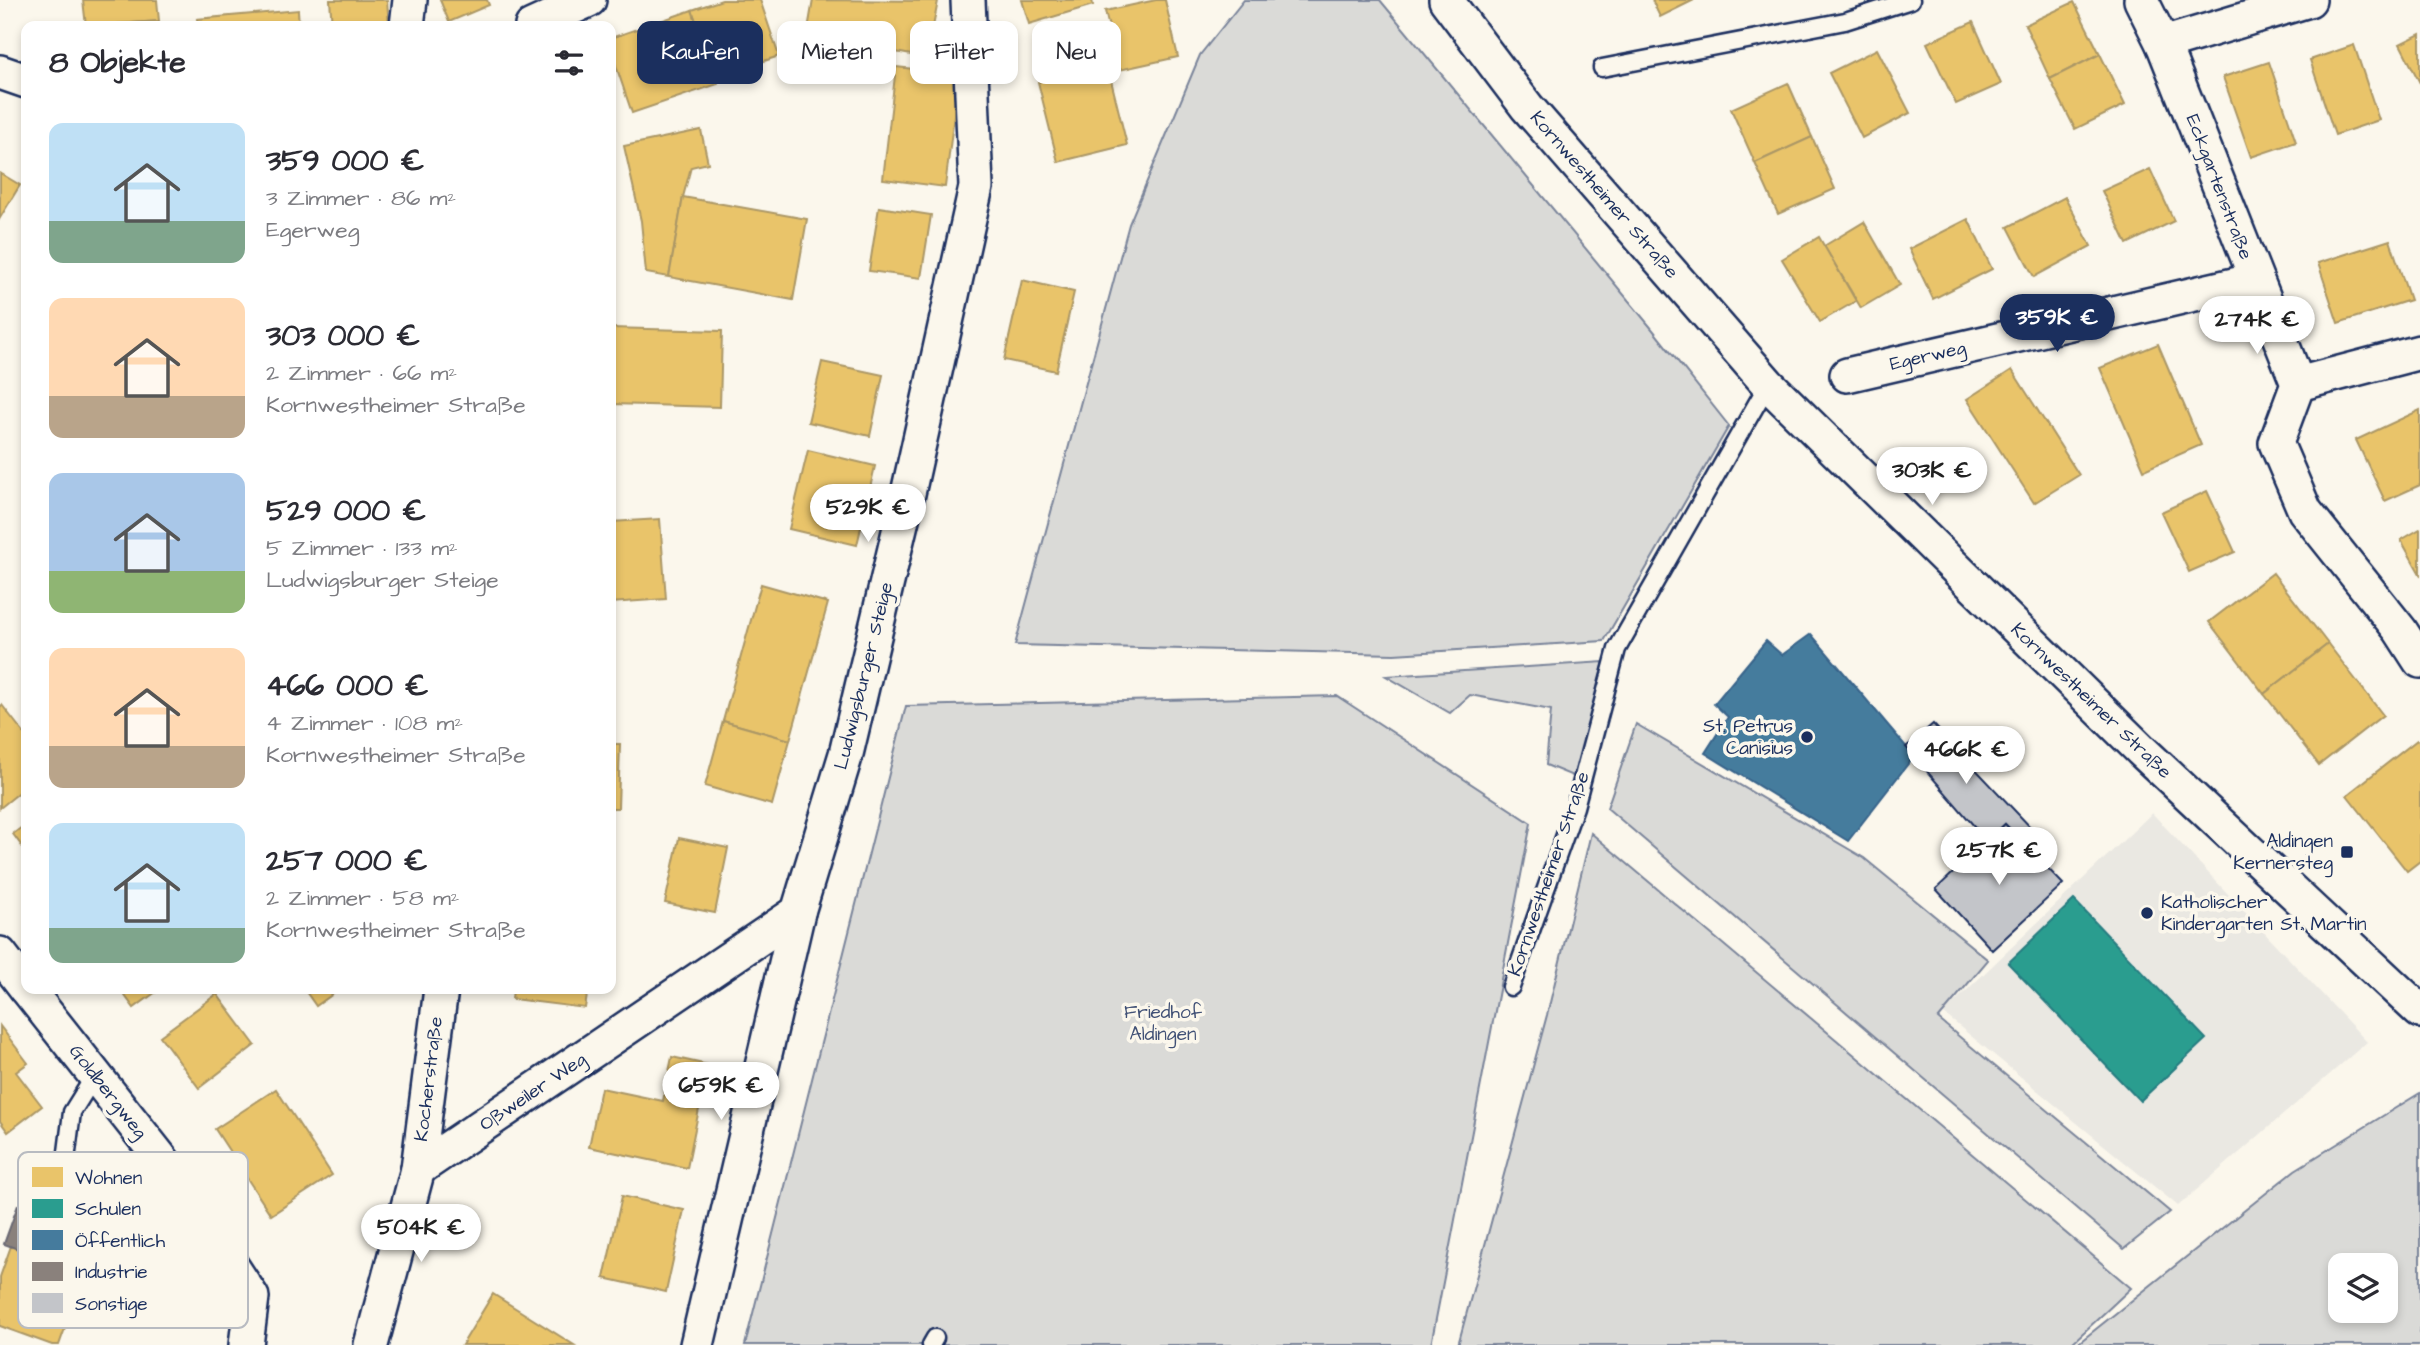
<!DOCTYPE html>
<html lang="de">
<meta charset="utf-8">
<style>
:root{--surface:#fff;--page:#f7f7f7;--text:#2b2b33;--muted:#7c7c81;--accent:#1b2f5e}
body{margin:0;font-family:"Architects Daughter",sans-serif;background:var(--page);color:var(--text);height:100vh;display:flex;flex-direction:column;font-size:26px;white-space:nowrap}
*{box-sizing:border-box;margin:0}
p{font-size:23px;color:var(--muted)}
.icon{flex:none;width:38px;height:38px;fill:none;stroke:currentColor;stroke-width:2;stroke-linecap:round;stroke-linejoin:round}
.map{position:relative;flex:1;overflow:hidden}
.side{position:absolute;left:21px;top:21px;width:595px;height:973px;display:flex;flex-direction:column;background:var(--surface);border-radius:14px;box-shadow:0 4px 10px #0003}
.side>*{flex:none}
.hud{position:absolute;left:637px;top:21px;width:665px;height:63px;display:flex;gap:14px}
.fabs{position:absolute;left:2328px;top:1253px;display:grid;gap:14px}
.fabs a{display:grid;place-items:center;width:70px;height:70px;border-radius:14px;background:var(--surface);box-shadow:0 4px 10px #0003;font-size:35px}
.price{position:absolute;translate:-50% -60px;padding:0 16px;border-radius:24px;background:#fff;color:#222;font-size:23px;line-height:46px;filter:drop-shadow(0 2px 4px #0008)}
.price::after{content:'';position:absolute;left:50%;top:42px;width:21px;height:16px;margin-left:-10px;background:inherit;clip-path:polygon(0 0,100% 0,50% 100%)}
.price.current{background:var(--accent);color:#fff}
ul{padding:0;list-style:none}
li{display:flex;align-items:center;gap:21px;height:175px;padding:0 28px}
li span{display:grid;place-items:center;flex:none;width:196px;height:140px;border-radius:14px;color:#555}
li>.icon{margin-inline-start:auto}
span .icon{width:84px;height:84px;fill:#fffc;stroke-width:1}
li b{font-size:30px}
h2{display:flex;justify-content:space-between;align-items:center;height:84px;padding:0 28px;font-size:30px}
.chip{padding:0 24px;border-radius:14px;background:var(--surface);box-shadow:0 4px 10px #0003;font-size:24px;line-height:63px}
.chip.current{background:var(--accent);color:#fff}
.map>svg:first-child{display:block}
.built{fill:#eae8e2}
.green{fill:#dadad7;stroke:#7a849a;stroke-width:2;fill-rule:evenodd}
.homes{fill:#e9c46a;stroke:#ab9766;stroke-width:2}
.schools{fill:#2a9d8f;stroke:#267c80;stroke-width:2}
.public{fill:#457b9d;stroke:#38648a;stroke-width:2}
.industry{fill:#8a817c;stroke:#696873;stroke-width:2}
.building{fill:#c3c5c9;stroke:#1b2f5e;stroke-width:2}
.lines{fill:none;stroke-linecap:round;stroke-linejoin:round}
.lane-casing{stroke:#1b2f5e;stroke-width:21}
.street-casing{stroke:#1b2f5e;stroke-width:38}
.lane{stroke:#fbf7ec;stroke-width:16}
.street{stroke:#fbf7ec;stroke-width:33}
.poi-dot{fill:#1b2f5e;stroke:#fbf7ec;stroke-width:2.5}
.labels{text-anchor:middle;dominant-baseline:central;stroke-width:7;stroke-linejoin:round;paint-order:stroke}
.street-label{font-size:19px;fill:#1b2f5e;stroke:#fbf7ec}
.poi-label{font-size:19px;fill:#1b2f5e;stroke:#fbf7ec;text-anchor:end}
.park-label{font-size:19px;fill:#415176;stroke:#fbf7ec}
.key{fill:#fbf7ec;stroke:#b8bbc1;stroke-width:2}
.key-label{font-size:19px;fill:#1b2f5e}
</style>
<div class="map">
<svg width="2420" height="1345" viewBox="0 0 2420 1345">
<rect width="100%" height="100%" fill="#fbf7ec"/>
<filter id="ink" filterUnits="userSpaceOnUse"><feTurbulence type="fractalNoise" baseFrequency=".0143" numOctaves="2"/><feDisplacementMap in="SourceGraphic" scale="14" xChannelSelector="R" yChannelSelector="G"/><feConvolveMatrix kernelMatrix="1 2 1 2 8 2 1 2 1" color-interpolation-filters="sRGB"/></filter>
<g filter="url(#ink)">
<path class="built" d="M2152 813 2367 1042 2178 1206 1943 1013Z"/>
<g class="green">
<path d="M1244 0H1380L1653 330 1729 426 1604 641 1394 654 1015 645 1129 224 1200 55Z"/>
<path d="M1604 662 1575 777 1546 765 1551 710 1470 695 1450 713 1386 676Z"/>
<path d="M1337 696 1531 823 1431 1345H745L906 706Z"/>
<path d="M1636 724 1864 858 1988 960 1938 1019 2170 1212 2124 1249 1607 808Z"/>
<path d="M1591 833 2131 1288 2070 1345H1458L1547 1015Z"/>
<path d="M2420 1093V1345H2076L2295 1170ZM2340 1265H2385V1311H2340Z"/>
</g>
<g class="homes">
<path d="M83 0H157L159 21 86 26Z"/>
<path d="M330 0H387L389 26H332Z"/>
<path d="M440 0H487L489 5 449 22Z"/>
<path d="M722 0H760L779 56 716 77 692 10Z"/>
<path d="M813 0 938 1 927 58 807 35Z"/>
<path d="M1022 0H1092L1093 5 1029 24Z"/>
<path d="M1156 0H1165L1178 57 1119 70 1105 11Z"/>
<path d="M1652 0H1694L1660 17Z"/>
<path d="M2074 2 2100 54 2050 79 2025 25Z"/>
<path d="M298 10 299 26H198L197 19Z"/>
<path d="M692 10 718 84 632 113 611 51V38Z"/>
<path d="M159 21V26H89Z"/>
<path d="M1973 22 2001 84 1956 104 1927 43Z"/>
<path d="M2420 34V83L2400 44Z"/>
<path d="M2354 45 2379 120 2335 135 2310 60Z"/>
<path d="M1877 49 1910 113 1862 138 1829 73Z"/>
<path d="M2100 54 2125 105 2075 129 2050 79Z"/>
<path d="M2269 62 2296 142 2251 157 2223 77Z"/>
<path d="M1107 64 1127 145 1058 162 1038 82Z"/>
<path d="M896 67 959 74 945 187 883 179Z"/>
<path d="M1788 83 1812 137 1755 163 1731 109Z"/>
<path d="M701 130 708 163 691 167 683 197 669 277 646 273 641 221 624 146Z"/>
<path d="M1812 137 1835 189 1778 214 1755 163Z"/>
<path d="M2150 169 2174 221 2127 244 2102 191Z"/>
<path d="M0 173 20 185 0 218Z"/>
<path d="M683 197 807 219 793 300 669 277Z"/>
<path d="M2065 197 2091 246 2034 277 2008 227Z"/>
<path d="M879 207 931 215 921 278 869 271Z"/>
<path d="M1968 219 1992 269 1933 299 1909 249Z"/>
<path d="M1864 222 1900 285 1861 308 1824 246Z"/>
<path d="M1819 237 1856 301 1820 322 1782 259Z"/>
<path d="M2390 240 2410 300 2338 323 2318 263Z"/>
<path d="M1022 280 1074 292 1056 371 1004 360Z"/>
<path d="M611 328 722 331 720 407 611 404Z"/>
<path d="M2158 344 2201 445 2144 470 2100 368Z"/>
<path d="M822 362 883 375 870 436 808 422Z"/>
<path d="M2012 370 2079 475 2034 503 1967 399Z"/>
<path d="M2420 410V485L2385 501 2356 440Z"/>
<path d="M808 450 875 466 857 545 789 529Z"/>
<path d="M2207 491 2235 552 2189 572 2161 512Z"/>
<path d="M660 519 666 599 611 603V522Z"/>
<path d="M2420 529V574L2401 540Z"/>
<path d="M2273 573 2328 644 2264 694 2209 622Z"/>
<path d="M761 584 828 603 790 740 723 721Z"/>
<path d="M2328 644 2383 715 2319 765 2264 694Z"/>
<path d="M2 705 26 736V787L0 808V707Z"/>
<path d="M723 721 790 740 772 805 705 786Z"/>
<path d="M2417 740 2420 744V861L2407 871 2347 795Z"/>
<path d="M611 744H620L618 808H611Z"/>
<path d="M26 824V852L13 834Z"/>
<path d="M679 838 728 848 715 913 665 903Z"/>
<path d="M120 989H160L134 1008Z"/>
<path d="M304 989H340L316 1006Z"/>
<path d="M513 989H588L585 1008 512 999Z"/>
<path d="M217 994 255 1045 199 1088 160 1036Z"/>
<path d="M0 1026 28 1063 16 1072 42 1106 8 1132 0 1121Z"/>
<path d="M672 1057 708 1065 687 1168 589 1147 601 1088 663 1101Z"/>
<path d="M276 1089 332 1175 271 1215 215 1129Z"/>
<path d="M622 1196 684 1210 666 1292 604 1278Z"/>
<path d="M11 1246 85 1273 59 1345H52L0 1326V1277Z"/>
<path d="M493 1294 574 1345H462Z"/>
</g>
<path class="schools" d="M2074 900 2206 1039 2140 1101 2008 963Z"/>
<path class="public" d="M1811 634 1914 756 1848 841 1705 753 1728 717 1714 704 1766 641 1782 655Z"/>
<path class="industry" d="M18 1205 55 1218 40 1257 4 1244Z"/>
<g class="building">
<path d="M1933 724 2034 831 2023 842 2005 824 1987 841 1906 747Z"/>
<path d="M2005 824 2063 884 1992 950 1936 889Z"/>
</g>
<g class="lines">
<g class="lane-casing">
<g id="lane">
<path d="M1602 68 1845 21 1911 0"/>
<path d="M1511 987 1575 807 1617 649 1768 384"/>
<path d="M63 1184 72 1112 95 1075"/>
<path d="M931 1345 935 1338"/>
</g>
</g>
<g class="street-casing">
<g id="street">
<path d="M1446 0 1527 107 1768 384 2141 750 2420 1011"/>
<path d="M2141 0 2163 44 2298 384 2276 443 2305 511 2400 630 2420 661"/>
<path d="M407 26 410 0"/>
<path d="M532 26 589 0"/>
<path d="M2163 44 2309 0"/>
<path d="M0 72 26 81"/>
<path d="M1847 375 2255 280"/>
<path d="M2298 384 2420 352"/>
<path d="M0 954 26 988"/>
<path d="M27 989 162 1160 252 1297 246 1345"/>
<path d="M418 1169 798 912"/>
<path d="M371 1345 418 1169 441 989"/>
<path d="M697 1345 798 912 846 754 907 498 976 187 968 0"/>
</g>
</g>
<use href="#lane" class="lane"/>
<use href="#street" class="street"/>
</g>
</g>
<g class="poi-dot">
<circle cx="1807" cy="737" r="7"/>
<rect x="2340" y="845" width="14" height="14" rx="3.5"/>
<circle cx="2147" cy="913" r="7"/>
</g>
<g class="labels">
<g class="street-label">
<text transform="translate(2219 187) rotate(69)">Eckgartenstraße</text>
<text transform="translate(1604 195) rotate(49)">Kornwestheimer Straße</text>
<text transform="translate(1928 356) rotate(-13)">Egerweg</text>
<text transform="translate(864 676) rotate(-76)">Ludwigsburger Steige</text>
<text transform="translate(2091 701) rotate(44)">Kornwestheimer Straße</text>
<text transform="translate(1549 874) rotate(-71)">Kornwestheimer Straße</text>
<text transform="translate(429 1079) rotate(-83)">Kocherstraße</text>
<text transform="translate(108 1092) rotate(52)">Goldbergweg</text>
<text transform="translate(533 1092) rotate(-34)">Oßweiler Weg</text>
</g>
<g class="poi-label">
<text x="1793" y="726">St. Petrus<tspan x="1793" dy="22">Canisius</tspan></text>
<text x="2333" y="841">Aldingen<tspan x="2333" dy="22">Kernersteg</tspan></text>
<text x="2161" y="902" text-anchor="start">Katholischer<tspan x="2161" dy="22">Kindergarten St. Martin</tspan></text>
</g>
<g class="park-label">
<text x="1163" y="1012">Friedhof<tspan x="1163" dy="22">Aldingen</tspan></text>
</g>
</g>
<rect x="18" y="1152" width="230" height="176" rx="10" class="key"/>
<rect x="32" y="1167" width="31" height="20" fill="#e9c46a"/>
<rect x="32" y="1199" width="31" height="19" fill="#2a9d8f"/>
<rect x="32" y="1230" width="31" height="20" fill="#457b9d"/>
<rect x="32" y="1262" width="31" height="19" fill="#8a817c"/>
<rect x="32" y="1293" width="31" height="20" fill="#c3c5c9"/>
<g class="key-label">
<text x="75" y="1184">Wohnen</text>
<text x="75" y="1215">Schulen</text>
<text x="75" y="1247">Öffentlich</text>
<text x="75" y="1278">Industrie</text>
<text x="75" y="1310">Sonstige</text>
</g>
</svg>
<div class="fabs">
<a><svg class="icon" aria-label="layers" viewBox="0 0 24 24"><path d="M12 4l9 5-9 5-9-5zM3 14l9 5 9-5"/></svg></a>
</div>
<b class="price current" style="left:2057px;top:354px">359K €</b>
<b class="price" style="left:2257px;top:356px">274K €</b>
<b class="price" style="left:1932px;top:507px">303K €</b>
<b class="price" style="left:868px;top:544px">529K €</b>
<b class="price" style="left:1966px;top:786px">466K €</b>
<b class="price" style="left:1999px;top:887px">257K €</b>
<b class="price" style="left:721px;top:1122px">659K €</b>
<b class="price" style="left:421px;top:1264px">504K €</b>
<div class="hud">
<a class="chip current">Kaufen</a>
<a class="chip">Mieten</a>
<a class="chip">Filter</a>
<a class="chip">Neu</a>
</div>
<section class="side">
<h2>8 Objekte<svg class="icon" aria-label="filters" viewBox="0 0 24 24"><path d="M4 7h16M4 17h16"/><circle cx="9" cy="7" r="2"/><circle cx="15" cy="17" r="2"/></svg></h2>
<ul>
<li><span style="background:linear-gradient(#bfe0f5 70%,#7fa58c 0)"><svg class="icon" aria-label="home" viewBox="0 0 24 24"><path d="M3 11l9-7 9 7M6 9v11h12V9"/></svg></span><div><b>359 000 €</b><p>3 Zimmer · 86 m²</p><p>Egerweg</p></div></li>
<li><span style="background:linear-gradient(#ffd9b3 70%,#b9a48a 0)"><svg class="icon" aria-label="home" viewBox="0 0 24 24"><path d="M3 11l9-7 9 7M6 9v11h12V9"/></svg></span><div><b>303 000 €</b><p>2 Zimmer · 66 m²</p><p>Kornwestheimer Straße</p></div></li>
<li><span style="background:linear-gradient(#a9c7e8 70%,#8fb573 0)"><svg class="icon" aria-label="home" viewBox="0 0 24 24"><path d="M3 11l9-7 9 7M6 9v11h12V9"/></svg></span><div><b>529 000 €</b><p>5 Zimmer · 133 m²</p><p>Ludwigsburger Steige</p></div></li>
<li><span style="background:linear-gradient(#ffd9b3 70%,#b9a48a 0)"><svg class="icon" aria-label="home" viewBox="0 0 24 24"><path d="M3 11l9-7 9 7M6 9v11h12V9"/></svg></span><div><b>466 000 €</b><p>4 Zimmer · 108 m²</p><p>Kornwestheimer Straße</p></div></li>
<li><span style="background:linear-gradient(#bfe0f5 75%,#7fa58c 0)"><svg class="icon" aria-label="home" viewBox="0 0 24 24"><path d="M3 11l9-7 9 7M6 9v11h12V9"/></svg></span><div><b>257 000 €</b><p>2 Zimmer · 58 m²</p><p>Kornwestheimer Straße</p></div></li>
</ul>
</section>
</div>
